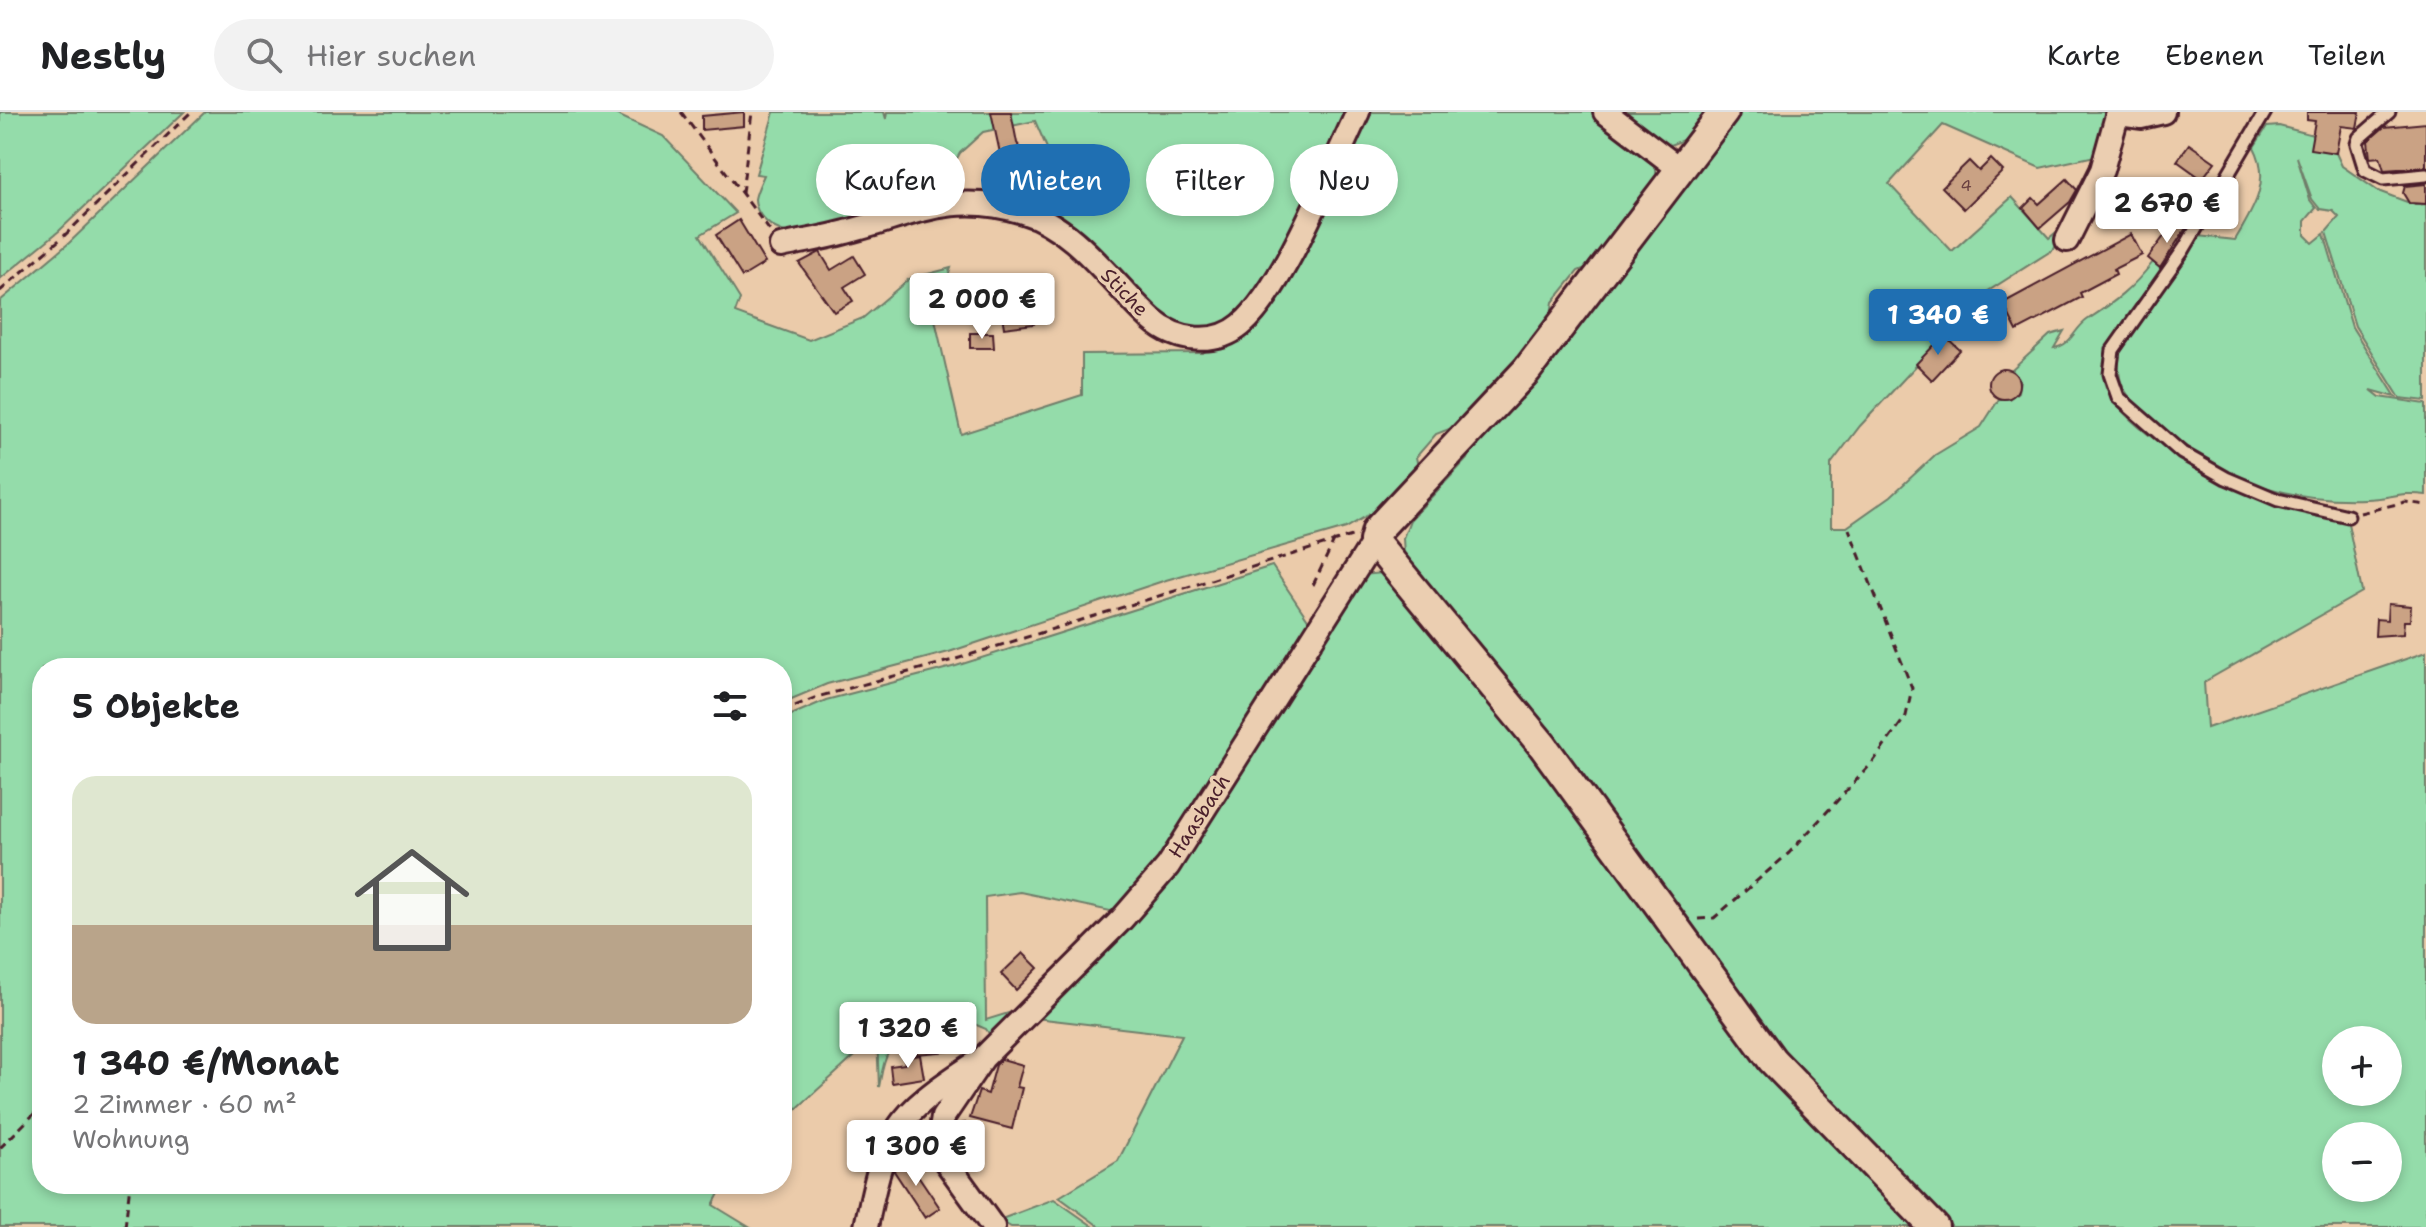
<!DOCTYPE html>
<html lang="de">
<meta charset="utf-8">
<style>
:root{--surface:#fff;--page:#f2f2f2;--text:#202124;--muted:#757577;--line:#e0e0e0;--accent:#1f6fb2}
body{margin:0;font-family:"Shantell Sans",sans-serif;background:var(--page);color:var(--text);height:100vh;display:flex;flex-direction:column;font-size:30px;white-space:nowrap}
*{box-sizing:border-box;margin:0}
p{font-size:26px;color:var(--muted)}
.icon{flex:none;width:44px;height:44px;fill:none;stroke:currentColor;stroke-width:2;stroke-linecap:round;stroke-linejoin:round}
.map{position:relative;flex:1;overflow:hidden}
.sheet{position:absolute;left:32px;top:546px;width:760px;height:536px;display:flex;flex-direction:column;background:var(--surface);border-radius:32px;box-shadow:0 4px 12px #0003}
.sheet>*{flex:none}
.banner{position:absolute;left:816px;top:32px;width:760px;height:72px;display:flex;gap:16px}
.fabs{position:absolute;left:2322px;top:914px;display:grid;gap:16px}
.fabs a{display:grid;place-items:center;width:80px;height:80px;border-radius:50%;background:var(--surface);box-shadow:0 4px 12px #0003;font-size:40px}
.price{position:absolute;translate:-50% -68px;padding:0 18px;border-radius:8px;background:#fff;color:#222;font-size:26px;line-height:52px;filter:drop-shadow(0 2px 4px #0008)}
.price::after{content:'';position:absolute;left:50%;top:48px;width:24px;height:18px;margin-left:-12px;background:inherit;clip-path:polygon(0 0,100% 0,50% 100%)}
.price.selected{background:var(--accent);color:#fff}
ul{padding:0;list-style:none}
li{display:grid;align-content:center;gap:16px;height:424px;padding:0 40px}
li span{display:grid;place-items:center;height:248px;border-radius:24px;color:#555}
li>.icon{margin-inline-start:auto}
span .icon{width:144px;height:144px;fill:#fffc;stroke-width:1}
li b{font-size:34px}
h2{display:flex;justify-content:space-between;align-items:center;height:96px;padding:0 40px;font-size:34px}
.chip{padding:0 28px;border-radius:36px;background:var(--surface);box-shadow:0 4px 12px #0003;font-size:28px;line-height:72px}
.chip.selected{background:var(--accent);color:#fff}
header{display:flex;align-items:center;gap:48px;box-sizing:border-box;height:112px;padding:0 40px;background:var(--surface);border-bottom:2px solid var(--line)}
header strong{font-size:38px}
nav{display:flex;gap:44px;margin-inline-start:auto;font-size:28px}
.search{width:560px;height:72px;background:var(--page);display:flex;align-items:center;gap:20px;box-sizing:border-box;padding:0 28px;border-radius:44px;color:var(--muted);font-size:30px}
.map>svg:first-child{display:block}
.green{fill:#94dcaa;stroke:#6f7e6a;stroke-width:2;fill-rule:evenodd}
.building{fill:#caa284;stroke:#4a1f2b;stroke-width:2}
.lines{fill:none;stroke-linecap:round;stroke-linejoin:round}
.service-casing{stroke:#4a1f2b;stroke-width:17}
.minor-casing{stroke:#4a1f2b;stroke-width:28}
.tertiary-casing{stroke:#4a1f2b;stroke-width:34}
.path{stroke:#4a1f2b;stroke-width:3;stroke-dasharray:8 6;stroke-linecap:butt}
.service{stroke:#ebceb1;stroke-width:11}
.minor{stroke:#ebceb1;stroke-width:22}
.tertiary{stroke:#ebceb1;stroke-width:28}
.labels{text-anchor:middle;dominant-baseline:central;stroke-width:7;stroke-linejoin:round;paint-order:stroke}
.number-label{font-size:16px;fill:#6a4041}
.street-label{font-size:20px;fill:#4a1f2b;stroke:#ebceb1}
</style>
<header>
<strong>Nestly</strong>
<div class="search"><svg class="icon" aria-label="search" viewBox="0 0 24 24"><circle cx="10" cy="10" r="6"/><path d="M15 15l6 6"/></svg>Hier suchen</div>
<nav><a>Karte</a><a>Ebenen</a><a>Teilen</a></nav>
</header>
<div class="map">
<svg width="2426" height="1115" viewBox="0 0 2426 1115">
<rect width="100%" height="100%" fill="#ebcbaa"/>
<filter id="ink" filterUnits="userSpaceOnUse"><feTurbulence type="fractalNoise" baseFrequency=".0125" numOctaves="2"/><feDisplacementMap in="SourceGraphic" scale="16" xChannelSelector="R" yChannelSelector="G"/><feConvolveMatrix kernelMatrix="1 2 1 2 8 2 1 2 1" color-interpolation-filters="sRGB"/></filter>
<g filter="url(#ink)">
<g class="green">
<path d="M0 0H184L59 119 0 167Z"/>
<path d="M205 0H611L663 24 736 101 700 123 740 187 735 201 809 228 863 206 909 167 951 156 934 203 961 322 1082 283V242L1202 241 1246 220 1368 0H1593L1655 49 1657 68 1588 155 1578 159 1553 190 1551 203 1516 251 1457 314 1436 322 1416 345 1418 355 1373 400 1346 416 1166 468 949 540 827 572 782 591V556H42V1072H724L713 1093 749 1115H0V189L69 131Z"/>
<path d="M774 0H884L886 7 887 0H1347C1319 56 1279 162 1235 202 1223 214 1202 221 1185 216 1150 207 1084 133 1055 106L1068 84 1035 9 983 20 960 41 937 83C902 92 819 126 787 120 772 118 755 103 755 87 756 80 761 70 764 63L756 62Z"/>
<path d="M1623 0H1710L1694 24 1667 34Z"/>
<path d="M1737 0H2110L2100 43 2040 56 1943 13 1889 72 1952 139 2012 85 2049 126 2072 107 2054 137 1982 183 1860 314 1831 352V415H1847L1891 384 1935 343 1981 315 1999 287H2009L2018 280 2020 268 2012 258 2050 223 2064 219 2054 236C2071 234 2074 217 2087 208 2116 189 2131 178 2153 150L2162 158C2144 183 2101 230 2103 262 2105 312 2229 375 2272 391 2296 400 2323 405 2348 411L2362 480 2204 570 2207 616 2426 540V1115H1952L1807 971 1752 902 1599 686 1437 492 1404 443 1403 426 1410 408 1467 347 1471 335ZM2336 928H2388V980H2336ZM2336 1024H2388V1076H2336Z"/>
<path d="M2279 14 2313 23 2336 41 2342 54 2378 79 2415 93 2426 92V289L2400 286 2355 214 2326 120 2339 105 2333 99 2320 97 2312 87 2297 45 2310 88 2316 96 2305 109V123L2313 131 2324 122 2352 215 2396 285 2371 278 2380 285 2426 292V383C2399 379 2390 387 2365 387 2278 390 2217 365 2153 308 2129 286 2114 275 2120 241L2198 124 2235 128C2253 98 2272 69 2254 35L2267 15Z"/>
<path d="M1272 454 1309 509 1157 748 1115 800 1020 780 985 785 986 908 1018 898 992 926 986 917 972 911 965 914 959 924 941 925 940 918 915 920V927C885 929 884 949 879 975L877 924 782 1010V607L826 588 956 554Z"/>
<path d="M1383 461 1539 643 1917 1115H1100L1059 1085 1118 1049 1182 923 1035 906 1176 761 1362 463Z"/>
<path d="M1054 1087 1094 1115H1011L999 1108Z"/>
</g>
<g class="building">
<path d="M744 0V14L702 18V4Z"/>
<path d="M991 0H1011L1017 31 1024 40 1031 80 1009 82Z"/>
<path d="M2307 0H2360L2357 16 2341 14 2336 41 2310 37 2315 9 2307 8Z"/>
<path d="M2426 11V55L2384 58 2380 45 2370 46 2368 29 2384 15Z"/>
<path d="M2189 32 2215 50 2202 67 2177 49Z"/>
<path d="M1991 47 2003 59 1964 97 1942 75 1969 49 1979 59Z"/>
<path d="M2067 67 2077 78 2070 90 2040 116 2023 96 2033 86 2039 92Z"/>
<path d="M2426 72V92L2409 91 2403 81 2405 74Z"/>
<path d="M739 108 765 151 742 165 716 123Z"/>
<path d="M2179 110 2186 116 2160 156 2148 146 2170 116Z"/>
<path d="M2131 122 2142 143 2114 157 2116 162 2080 181 2082 185 2017 219 2003 191Z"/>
<path d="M820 140 831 158 854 144 865 162 844 175 853 189 834 200 799 151Z"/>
<path d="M1030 185 1034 212 1004 216 1000 189Z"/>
<path d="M970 221H993L994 236H970Z"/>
<path d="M1944 223 1960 238 1932 268 1916 252Z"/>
<circle cx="2004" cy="272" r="15"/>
<path d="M2388 492 2411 494 2410 509H2404L2403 522 2375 524 2376 507 2387 508Z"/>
<path d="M1023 841 1038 856 1016 878 1001 862Z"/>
<path d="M940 918 941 925 959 924 960 938 917 942 914 921Z"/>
<path d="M920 943 924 966 892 971 890 954 905 952 904 946Z"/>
<path d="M1002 947 1023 953 1017 975 1022 976 1012 1017 970 1006 979 979 988 982 996 953Z"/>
<path d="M965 1011 977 1041 962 1047 953 1030 956 1013Z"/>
<path d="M905 1044 940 1096 925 1106 894 1059 897 1050Z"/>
</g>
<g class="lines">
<g class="service-casing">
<g id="service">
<path d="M2265 0 2184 137 2113 238 2110 262 2118 285 2182 341 2226 366 2278 388 2348 404"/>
<path d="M2389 0 2359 26 2357 32 2365 58 2383 67 2426 63"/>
</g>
</g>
<g class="minor-casing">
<g id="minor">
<path d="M1605 0 1681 58"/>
<path d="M2119 2 2141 5 2163 0"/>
<path d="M2067 128 2102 58 2118 0"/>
<path d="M781 134C803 129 825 126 846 120 914 103 951 78 1023 100 1076 115 1113 173 1152 208 1177 230 1216 234 1241 213 1284 177 1332 54 1358 0"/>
<path d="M866 1115C885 1020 893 1005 976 951"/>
<path d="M993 1115 944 1047 939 1031 943 1005 983 946 1122 807 1168 754 1374 429"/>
</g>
</g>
<g class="tertiary-casing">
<path id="tertiary" d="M1724 0 1527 258 1377 418 1374 429 1543 634 1772 948 1934 1115"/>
</g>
<g class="path">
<path d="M681 0 770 119"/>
<path d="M742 81 752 0"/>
<path d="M0 179 64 124 191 0"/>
<path d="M2360 401 2405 390 2426 393"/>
<path d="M1313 473 1335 427"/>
<path d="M782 599 817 585 953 548 1352 424"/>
<path d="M1698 807 1714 806 1789 741 1873 650 1906 604 1912 576 1849 417"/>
<path d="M0 1036 42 994"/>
<path d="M125 1115 130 1072"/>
</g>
<use href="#service" class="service"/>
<use href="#minor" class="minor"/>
<use href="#tertiary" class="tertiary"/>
</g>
</g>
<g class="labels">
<g class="number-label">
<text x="1966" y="73">4</text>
</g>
<g class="street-label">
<text transform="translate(1125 180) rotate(46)">Stiche</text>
<text transform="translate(1199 704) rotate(-57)">Haasbach</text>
</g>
</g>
</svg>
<div class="fabs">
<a>+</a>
<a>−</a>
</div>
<b class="price" style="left:2167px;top:133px">2 670 €</b>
<b class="price" style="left:982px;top:229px">2 000 €</b>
<b class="price selected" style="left:1938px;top:245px">1 340 €</b>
<b class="price" style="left:908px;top:958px">1 320 €</b>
<b class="price" style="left:916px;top:1076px">1 300 €</b>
<div class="banner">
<a class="chip">Kaufen</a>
<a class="chip selected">Mieten</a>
<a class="chip">Filter</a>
<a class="chip">Neu</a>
</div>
<section class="sheet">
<h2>5 Objekte<svg class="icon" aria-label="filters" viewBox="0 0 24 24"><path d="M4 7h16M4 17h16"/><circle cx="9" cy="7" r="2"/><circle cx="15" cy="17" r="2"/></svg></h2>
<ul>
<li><span style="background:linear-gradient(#dfe7d0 60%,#b9a48a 0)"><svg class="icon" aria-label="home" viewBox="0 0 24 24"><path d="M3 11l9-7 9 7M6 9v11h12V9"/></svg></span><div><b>1 340 €/Monat</b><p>2 Zimmer · 60 m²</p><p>Wohnung</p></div></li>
</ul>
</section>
</div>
